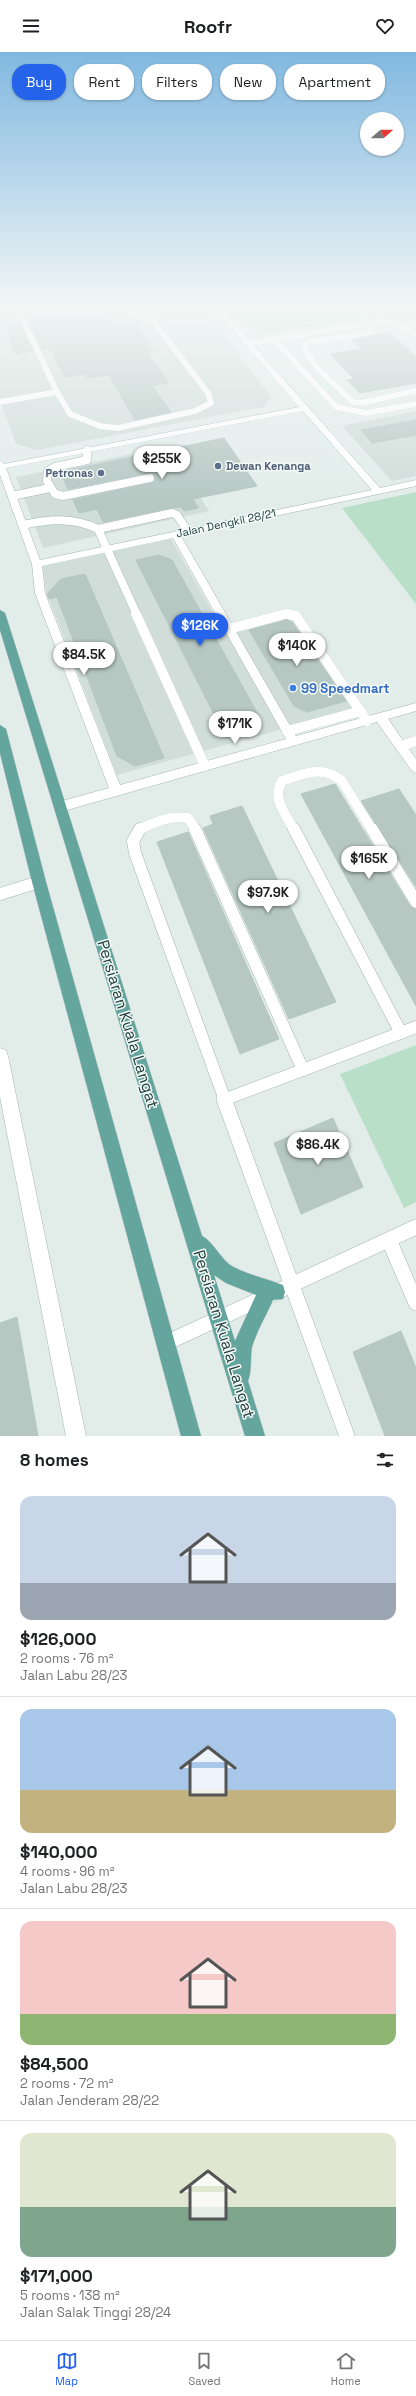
<!DOCTYPE html>
<meta charset="utf-8">
<style>
:root{--surface:#fff;--page:#f2f2f2;--text:#202124;--muted:#757577;--line:#e0e0e0;--accent:#2563eb}
body{margin:0;font-family:"Space Grotesk",sans-serif;background:var(--page);color:var(--text);height:100vh;display:flex;flex-direction:column;font-size:15px;white-space:nowrap}
*{box-sizing:border-box;margin:0}
p{font-size:13px;color:var(--muted)}
.icon{flex:none;width:22px;height:22px;fill:none;stroke:currentColor;stroke-width:2;stroke-linecap:round;stroke-linejoin:round}
.map{position:relative;height:1384px;overflow:hidden}
.panel{display:flex;flex-direction:column;background:var(--surface);flex:1}
.panel>*{flex:none}
.banner{position:absolute;left:12px;top:12px;width:392px;height:36px;display:flex;gap:8px}
.needle{width:26px;rotate:70deg}
.tools{position:absolute;left:360px;top:60px;display:grid;gap:8px}
.tools a{display:grid;place-items:center;width:44px;height:44px;border-radius:50%;background:var(--surface);box-shadow:0 1px 3px #0004;font-size:20px}
.price{position:absolute;translate:-50% -34px;padding:0 9px;border-radius:14px;background:#fff;color:#222;font-size:13px;line-height:26px;filter:drop-shadow(0 1px 2px #0008)}
.price::after{content:'';position:absolute;left:50%;top:24px;width:12px;height:9px;margin-left:-6px;background:inherit;clip-path:polygon(0 0,100% 0,50% 100%)}
.price.current{background:var(--accent);color:#fff}
ul{padding:0;list-style:none}
li{display:grid;align-content:center;gap:8px;height:212px;padding:0 20px}
li+li{border-top:1px solid var(--line)}
li span{display:grid;place-items:center;height:124px;border-radius:12px;color:#555}
li>.icon{margin-inline-start:auto}
span .icon{width:72px;height:72px;fill:#fffc;stroke-width:1}
li b{font-size:17px}
h2{display:flex;justify-content:space-between;align-items:center;height:48px;padding:0 20px;font-size:17px}
.tag{padding:0 14px;border-radius:16px;background:var(--surface);box-shadow:0 1px 3px #0004;font-size:14px;line-height:36px}
.tag.current{background:var(--accent);color:#fff}
header{display:flex;justify-content:space-between;align-items:center;height:52px;padding:0 20px;background:var(--surface);font-size:18px;font-weight:700}
.menu{display:flex;justify-content:space-around;align-items:center;height:56px;border-top:1px solid var(--line);background:var(--surface);font-size:11px;color:var(--muted)}
.menu a{display:grid;justify-items:center;gap:2px}
.menu .current{color:var(--accent)}
.map>svg:first-child{display:block}
.built{fill:#d0ddd9}
.green{fill:#b9dfc9}
.building{fill:#b7c8c3;stroke:#b4c7c2}
.lines{fill:none;stroke-linecap:round;stroke-linejoin:round}
.service-far4-casing{stroke:#a4b5b2;stroke-width:6}
.service-far3-casing{stroke:#a4b5b2;stroke-width:9}
.service-far2-casing{stroke:#a4b5b2;stroke-width:10}
.service-far1-casing{stroke:#a4b5b2;stroke-width:13}
.service-casing{stroke:#a4b5b2;stroke-width:16}
.minor-casing{stroke:#a4b5b2;stroke-width:1}
.primary-casing{stroke:#c1c9c8;stroke-width:1}
.service-far4{stroke:#fff;stroke-width:6}
.service-far3{stroke:#fff;stroke-width:8}
.service-far2{stroke:#fff;stroke-width:10}
.service-far1{stroke:#fff;stroke-width:12}
.service{stroke:#fff;stroke-width:15}
.minor{fill:#fff;fill-rule:evenodd}
.primary{fill:#64a59e;fill-rule:evenodd}
.service-dot{fill:#5c6f8a;stroke:#f3f9f7;stroke-width:1.5}
.shop-dot{fill:#3f7fe0;stroke:#f3f9f7;stroke-width:1.5}
.labels{text-anchor:middle;dominant-baseline:central;stroke-width:3;stroke-linejoin:round;paint-order:stroke}
.far-service-label{font-size:11px;font-weight:bold;fill:#4e5e75;stroke:#f3f9f7;text-anchor:start}
.far-street-label{font-size:11px;fill:#213f3b;stroke:#f3f9f7}
.shop-label{font-size:13px;font-weight:bold;fill:#366cbe;stroke:#f3f9f7;text-anchor:start}
.near-street-label{font-size:16px;fill:#213f3b;stroke:#f3f9f7}
</style>
<header><svg class="icon" aria-label="menu" viewBox="0 0 24 24"><path d="M4 6h16M4 12h16M4 18h16"/></svg>Roofr<svg class="icon" aria-label="heart" viewBox="0 0 24 24"><path d="M12 20l-8-8c-3-5 5-10 8-4 3-6 11-1 8 4z"/></svg></header>
<div class="map">
<svg width="416" height="1384" viewBox="0 0 416 1384">
<rect width="100%" height="100%" fill="#e2edea"/>
<g class="built">
<path d="M0 253H200L271 345 263 355 37 398 16 392 0 349Z"/>
<path d="M416 359V424L392 429 342 374Z"/>
<path d="M168 395 209 459 43 496 16 425Z"/>
<path d="M171 487 224 580 293 565 355 657 117 723 46 539 43 514Z"/>
</g>
<g class="green">
<path d="M232 253H392L399 260 260 283Z"/>
<path d="M416 440V552L342 456Z"/>
<path d="M416 993V1150L404 1156 340 1022Z"/>
</g>
<g class="building">
<path d="M27 253H101L116 273 135 270 154 300 148 301 169 331 152 334 171 360 135 368 109 323 87 326 84 322 65 325 50 297 42 298 28 268 34 267Z"/>
<path d="M19 269 33 299 16 302 3 271Z"/>
<path d="M389 280 416 304V331L360 341 347 328 354 327 330 302 362 297 352 288Z"/>
<path d="M416 368V383L372 391 361 378Z"/>
<path d="M224 386 257 434 193 447 198 456 184 459 181 455 171 456 103 470 97 457 79 461 73 448 151 431 155 428 154 423 149 421 68 437 60 420Z"/>
<path d="M159 503 172 508 259 664 252 679 226 686 136 508Z"/>
<path d="M85 522 153 680 164 706 135 714 117 704 57 545 49 547 47 542 61 527Z"/>
<path d="M287 568 292 570 346 649 307 660 294 654 249 578Z"/>
<path d="M335 732 410 854 416 857V954L301 742Z"/>
<path d="M399 737 416 763V835L361 749Z"/>
<path d="M242 754 336 950 289 967 203 776 213 772 210 764Z"/>
<path d="M188 780 279 987 240 1002 157 790Z"/>
<path d="M333 1066 363 1135 301 1162 274 1091Z"/>
<path d="M17 1265 38 1384H0V1271Z"/>
<path d="M401 1279 416 1316V1384H385L353 1300Z"/>
</g>
<g class="lines">
<g class="service-far4-casing">
<g id="service-far4">
<path d="M16 253 57 340"/>
<path d="M366 270 373 280 308 290 304 295 317 316 353 350 361 351 416 339"/>
<path d="M274 287 336 355 366 361 416 352"/>
<path d="M248 292 383 269 408 276 416 283"/>
<path d="M0 350 57 340 70 362 100 374 118 376 195 359 211 351 208 341 153 269 112 253"/>
</g>
</g>
<g class="service-far3-casing">
<g id="service-far3">
<path d="M87 398V408L55 415 48 419 47 429 55 442 63 444 150 426"/>
<path d="M12 444 50 436"/>
<path d="M23 473C49 467 73 465 98 477L137 563"/>
<path d="M98 477 172 461 177 463 188 480"/>
<path d="M282 563H292"/>
</g>
</g>
<g class="service-far2-casing">
<g id="service-far2">
<path d="M136 562 205 714"/>
<path d="M287 562 296 564 367 669"/>
<path d="M229 577 285 562"/>
<path d="M287 679 361 659"/>
<path d="M401 694 416 689"/>
<path d="M139 778C154 770 171 763 188 766L196 778"/>
<path d="M294 778C286 762 271 746 282 729 303 722 323 712 342 729L372 778"/>
</g>
</g>
<g class="service-far1-casing">
<g id="service-far1">
<path d="M140 777 133 789 135 801 225 1048"/>
<path d="M195 777 303 1018"/>
<path d="M294 777 401 981"/>
<path d="M372 777 416 850"/>
<path d="M0 842 39 830"/>
<path d="M226 1047 416 975"/>
</g>
</g>
<g class="service-casing">
<g id="service">
<path d="M224 1047 347 1384"/>
<path d="M389 1188 416 1251"/>
<path d="M166 1291 416 1175"/>
</g>
</g>
<g class="minor-casing">
<g id="minor">
<path d="M211 253H218L380 436 416 428V434L181 484 296 684 416 651V659L388 667 416 707V721L412 719 377 670 60 760 55 759 54 755 55 751 109 736 35 541 32 512 0 423V408L4 412 299 355ZM303 359 372 438 40 508 6 416ZM173 486 286 687 120 733 45 541 42 514Z"/>
<path d="M0 996 6 998 8 1004 86 1384H66L0 1045Z"/>
</g>
</g>
<g class="primary-casing">
<g id="primary">
<path d="M0 558 5 561 202 1184C212 1189 220 1205 230 1213 247 1223 265 1226 283 1233L285 1240 283 1247 273 1248C266 1264 257 1278 252 1295 250 1306 252 1319 248 1329L265 1384H245L0 578ZM214 1223 226 1231 256 1243 235 1289Z"/>
<path d="M0 673 6 677 46 830 201 1384H181L32 830 0 701Z"/>
</g>
</g>
<use href="#service-far4" class="service-far4"/>
<use href="#service-far3" class="service-far3"/>
<use href="#service-far2" class="service-far2"/>
<use href="#service-far1" class="service-far1"/>
<use href="#service" class="service"/>
<use href="#minor" class="minor"/>
<use href="#primary" class="primary"/>
</g>
<linearGradient id="sky" x2="0" y2="1"><stop stop-color="#81b8e0"/><stop offset="0.57" stop-color="#f2f7f6"/><stop offset="1" stop-color="#f2f7f6" stop-opacity="0"/></linearGradient>
<rect width="416" height="447" fill="url(#sky)"/>
<g class="service-dot">
<circle cx="218" cy="414" r="4"/>
<circle cx="101" cy="421" r="4"/>
</g>
<circle class="shop-dot" cx="293" cy="636" r="4"/>
<g class="labels">
<g class="far-service-label">
<text x="226" y="414">Dewan Kenanga</text>
<text x="93" y="421" text-anchor="end">Petronas</text>
</g>
<g class="far-street-label">
<text transform="translate(226 471) rotate(-12)">Jalan Dengkil 28/21</text>
</g>
<g class="shop-label">
<text x="301" y="636">99 Speedmart</text>
</g>
<g class="near-street-label">
<text transform="translate(128 972) rotate(73)">Persiaran Kuala Langat</text>
<text transform="translate(224 1282) rotate(73)">Persiaran Kuala Langat</text>
</g>
</g>
</svg>
<div class="tools">
<a><svg class="needle" viewBox="-14 -14 28 28"><path d="M0-13l5 13h-10z" fill="#e53935"/><path d="M0 13l5-13h-10z" fill="#757577"/></svg></a>
</div>
<b class="price" style="left:162px;top:428px">$255K</b>
<b class="price current" style="left:200px;top:595px">$126K</b>
<b class="price" style="left:297px;top:615px">$140K</b>
<b class="price" style="left:84px;top:624px">$84.5K</b>
<b class="price" style="left:235px;top:693px">$171K</b>
<b class="price" style="left:369px;top:828px">$165K</b>
<b class="price" style="left:268px;top:862px">$97.9K</b>
<b class="price" style="left:318px;top:1114px">$86.4K</b>
<div class="banner">
<a class="tag current">Buy</a>
<a class="tag">Rent</a>
<a class="tag">Filters</a>
<a class="tag">New</a>
<a class="tag">Apartment</a>
</div>
</div>
<section class="panel">
<h2>8 homes<svg class="icon" aria-label="filters" viewBox="0 0 24 24"><path d="M4 7h16M4 17h16"/><circle cx="9" cy="7" r="2"/><circle cx="15" cy="17" r="2"/></svg></h2>
<ul>
<li><span style="background:linear-gradient(#c9d6e8 70%,#9aa5b1 0)"><svg class="icon" aria-label="home" viewBox="0 0 24 24"><path d="M3 11l9-7 9 7M6 9v11h12V9"/></svg></span><div><b>$126,000</b><p>2 rooms · 76 m²</p><p>Jalan Labu 28/23</p></div></li>
<li><span style="background:linear-gradient(#a9c7e8 65%,#c2b280 0)"><svg class="icon" aria-label="home" viewBox="0 0 24 24"><path d="M3 11l9-7 9 7M6 9v11h12V9"/></svg></span><div><b>$140,000</b><p>4 rooms · 96 m²</p><p>Jalan Labu 28/23</p></div></li>
<li><span style="background:linear-gradient(#f6c9c9 75%,#8fb573 0)"><svg class="icon" aria-label="home" viewBox="0 0 24 24"><path d="M3 11l9-7 9 7M6 9v11h12V9"/></svg></span><div><b>$84,500</b><p>2 rooms · 72 m²</p><p>Jalan Jenderam 28/22</p></div></li>
<li><span style="background:linear-gradient(#dfe7d0 60%,#7fa58c 0)"><svg class="icon" aria-label="home" viewBox="0 0 24 24"><path d="M3 11l9-7 9 7M6 9v11h12V9"/></svg></span><div><b>$171,000</b><p>5 rooms · 138 m²</p><p>Jalan Salak Tinggi 28/24</p></div></li>
</ul>
</section>
<nav class="menu">
<a class="current"><svg class="icon" aria-label="map" viewBox="0 0 24 24"><path d="M3 6l6-2 6 2 6-2v14l-6 2-6-2-6 2zM9 4v14M15 6v14"/></svg>Map</a>
<a><svg class="icon" aria-label="saved" viewBox="0 0 24 24"><path d="M7 4h10v16l-5-4-5 4z"/></svg>Saved</a>
<a><svg class="icon" aria-label="home" viewBox="0 0 24 24"><path d="M3 11l9-7 9 7M6 9v11h12V9"/></svg>Home</a>
</nav>
